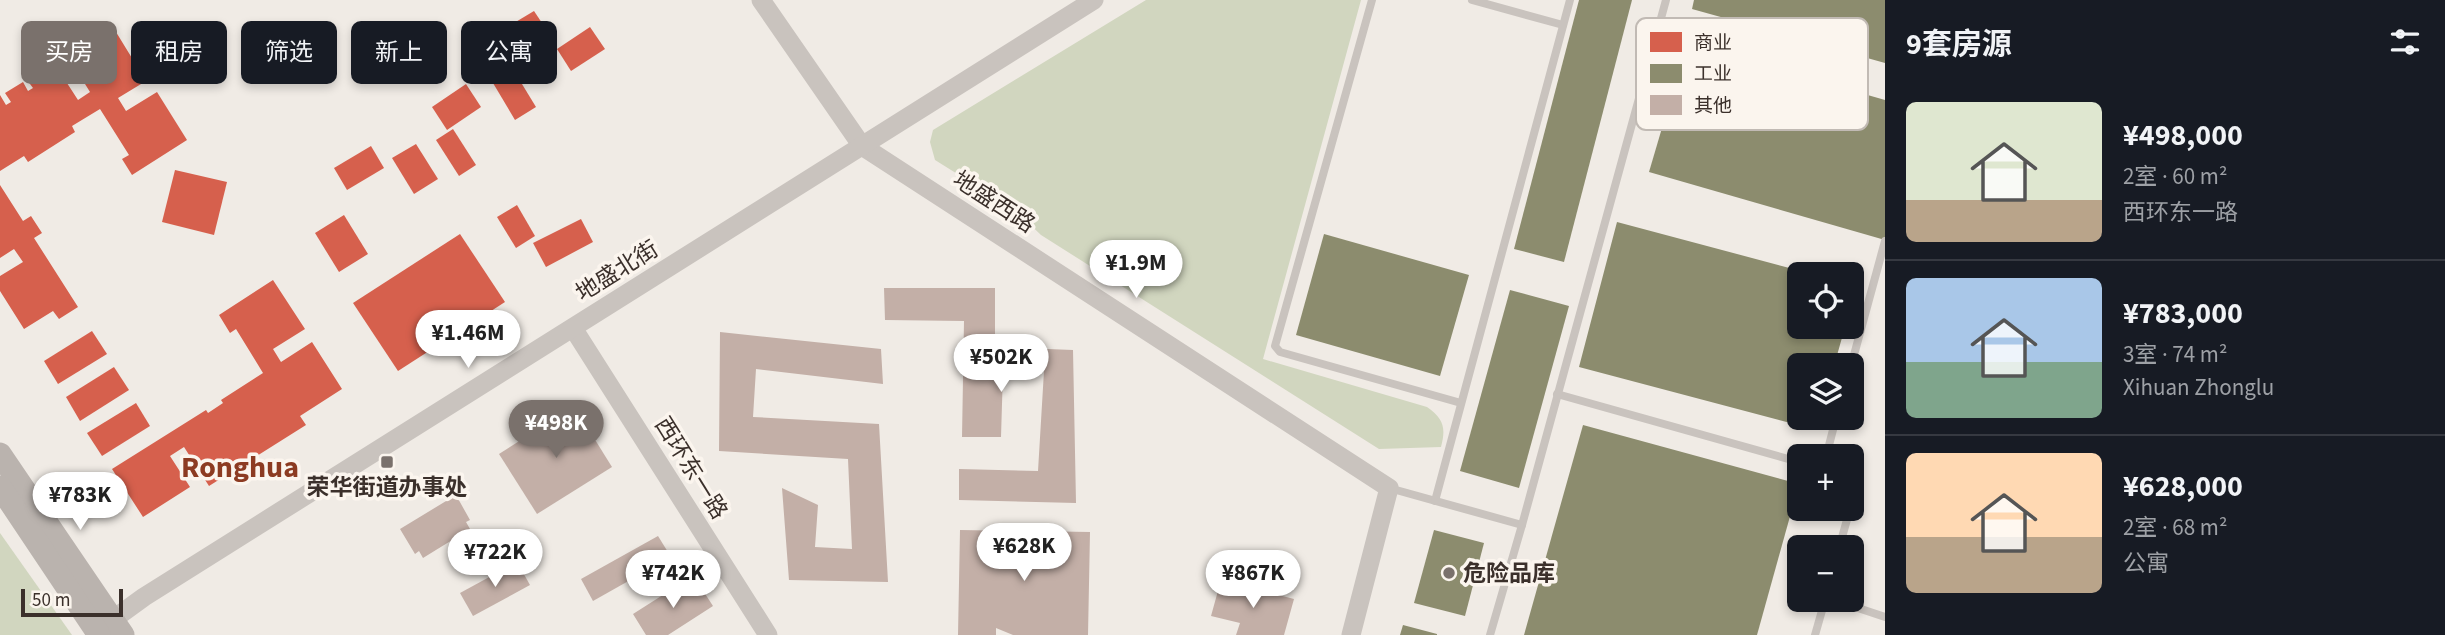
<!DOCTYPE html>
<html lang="zh">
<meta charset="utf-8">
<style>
:root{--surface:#171b24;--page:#242831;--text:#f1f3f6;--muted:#9ea1a6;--line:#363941;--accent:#7a716c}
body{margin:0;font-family:"Source Sans 3","Noto Sans SC",sans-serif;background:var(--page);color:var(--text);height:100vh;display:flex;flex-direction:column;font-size:26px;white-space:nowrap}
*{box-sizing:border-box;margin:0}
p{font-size:23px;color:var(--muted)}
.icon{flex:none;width:38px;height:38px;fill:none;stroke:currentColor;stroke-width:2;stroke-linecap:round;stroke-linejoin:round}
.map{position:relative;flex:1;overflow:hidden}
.panel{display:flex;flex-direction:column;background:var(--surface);width:560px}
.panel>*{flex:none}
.banner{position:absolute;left:21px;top:21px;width:665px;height:63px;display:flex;gap:14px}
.fabs{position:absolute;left:1787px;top:262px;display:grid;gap:14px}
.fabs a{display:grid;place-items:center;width:77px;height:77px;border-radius:10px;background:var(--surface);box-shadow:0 4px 10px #0003;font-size:35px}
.scale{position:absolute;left:21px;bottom:18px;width:102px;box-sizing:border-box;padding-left:7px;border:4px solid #3b302b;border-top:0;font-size:19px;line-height:24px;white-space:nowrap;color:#3b302b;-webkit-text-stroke:5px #fbf5ee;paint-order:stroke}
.price{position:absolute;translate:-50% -60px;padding:0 16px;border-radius:24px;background:#fff;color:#222;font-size:23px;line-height:46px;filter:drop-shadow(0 2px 4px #0008)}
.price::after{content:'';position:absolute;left:50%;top:42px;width:21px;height:16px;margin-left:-10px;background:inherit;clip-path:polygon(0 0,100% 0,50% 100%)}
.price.selected{background:var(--accent);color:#fff}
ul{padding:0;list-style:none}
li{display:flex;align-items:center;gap:21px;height:175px;padding:0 21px}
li+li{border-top:2px solid var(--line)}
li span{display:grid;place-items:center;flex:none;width:196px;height:140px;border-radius:10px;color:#555}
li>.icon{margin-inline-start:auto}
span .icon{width:84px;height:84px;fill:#fffc;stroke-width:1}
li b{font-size:30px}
h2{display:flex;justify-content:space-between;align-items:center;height:84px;padding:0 21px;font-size:30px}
.pill{padding:0 24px;border-radius:10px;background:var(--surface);box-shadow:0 4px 10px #0003;font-size:24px;line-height:63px}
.pill.selected{background:var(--accent);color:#fff}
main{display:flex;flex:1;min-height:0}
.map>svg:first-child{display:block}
.green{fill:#d1d6bf}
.shops{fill:#d6604d}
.industry{fill:#8c8c6e}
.building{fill:#c3afa7}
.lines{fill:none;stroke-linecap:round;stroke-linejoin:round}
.service{stroke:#c9c3be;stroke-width:8}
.tertiary{stroke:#c9c3be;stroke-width:19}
.secondary{stroke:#bab3ae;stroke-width:23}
.poi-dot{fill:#7a716c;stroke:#fbf5ee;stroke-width:2.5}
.labels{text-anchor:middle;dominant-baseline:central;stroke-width:7;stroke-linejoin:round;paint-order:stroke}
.street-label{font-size:23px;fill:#3b302b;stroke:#fbf5ee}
.poi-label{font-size:23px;font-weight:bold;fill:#3b302b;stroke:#fbf5ee}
.district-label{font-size:30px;font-weight:bold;fill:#8c3b22;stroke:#fbf5ee}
.key{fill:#fbf5ee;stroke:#c1bab4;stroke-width:2}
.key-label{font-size:19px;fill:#3b302b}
</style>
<main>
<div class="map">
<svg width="1885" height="635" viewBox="0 0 1885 635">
<rect width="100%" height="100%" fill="#f0ebe5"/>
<g class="green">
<path d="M1146 0H1361L1263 359 1427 407C1444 419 1446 428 1441 447L1379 449 1041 235 1015 210 935 160 930 142 933 130Z"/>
<path d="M0 533 72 635H0Z"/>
</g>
<g class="shops">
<path d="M534 11 552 38 531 51 514 23Z"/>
<path d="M590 27 605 49 571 71 557 49Z"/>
<path d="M116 32 146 81 118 98 126 111 157 92 187 140 132 175 122 159 129 155 100 109 72 126 75 132 28 162 24 156 0 171V95L6 105 11 102 5 93 23 82 28 91 33 88 27 80 54 63 78 100 90 92 67 55 73 50 77 56Z"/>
<path d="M511 66 536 107 515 120 490 78Z"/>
<path d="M466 84 481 107 447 130 432 107Z"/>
<path d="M453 129 476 165 459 176 436 140Z"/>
<path d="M416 144 438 179 414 194 392 158Z"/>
<path d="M371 146 384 168 347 190 334 168Z"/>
<path d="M175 170 227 182 214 235 162 222Z"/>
<path d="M0 185 23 221 31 216 42 233 34 238 78 307 59 319 53 311 24 329 0 291V276L23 262 14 249 0 258Z"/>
<path d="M517 205 535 236 516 248 497 217Z"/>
<path d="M344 215 368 254 339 272 315 233Z"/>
<path d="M581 219 593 242 546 267 533 243Z"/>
<path d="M460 234 505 302 398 371 353 303Z"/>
<path d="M273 280 305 329 273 349 281 362 312 342 342 389 300 416 306 425 209 486 184 447 170 456 190 487 143 517 112 469 206 410 208 413 223 403 221 400 263 373 236 329 230 333 219 315Z"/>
<path d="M92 331 107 354 58 384 44 361Z"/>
<path d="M114 367 129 390 80 421 66 397Z"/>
<path d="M136 403 150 426 102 456 87 433Z"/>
</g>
<g class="industry">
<path d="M1579 0H1632L1564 262 1514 249Z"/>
<path d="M1694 0H1885V63L1692 9Z"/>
<path d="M1687 43 1885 100V240L1649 172Z"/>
<path d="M1617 222 1812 274 1799 275V327H1845L1834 366H1799V418H1820L1817 430 1579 367Z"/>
<path d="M1324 234 1469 275 1440 376 1296 335Z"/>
<path d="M1510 290 1569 306 1519 488 1460 471Z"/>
<path d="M1583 425 1799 484 1757 635H1524Z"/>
<path d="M1434 530 1484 543 1465 616 1414 603Z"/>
<path d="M1403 625 1437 634V635H1400Z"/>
</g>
<g class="building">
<path d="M884 288H995V347L1073 350 1076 503 959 500V469L1038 471 1044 371H1003L1001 437H962L964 321 885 320Z"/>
<path d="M720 332 881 349 883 384 756 369 753 417 879 424 888 582 789 580 782 488 818 505 815 547 852 549 848 459 719 451Z"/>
<path d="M574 406 612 467 537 514 499 454Z"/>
<path d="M456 495 470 520 466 522 470 529 423 558 419 551 415 554 400 529Z"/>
<path d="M960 530 1090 532 1088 635H1013L996 628V635H958Z"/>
<path d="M658 536 671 557 593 601 581 579Z"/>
<path d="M517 562 530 585 473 616 460 593Z"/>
<path d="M688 579 695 590 700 586 713 606 668 635H646L633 614Z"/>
<path d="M1221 580 1294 599 1284 635H1236L1240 623 1211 616Z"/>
</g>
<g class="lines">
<g class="service">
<path d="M1372 0 1275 346 1280 352 1461 403"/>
<path d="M1472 0 1563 25"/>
<path d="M1851 366 1885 241"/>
<path d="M1557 394 1799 462"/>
<path d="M1826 457 1836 418"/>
<path d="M1389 488 1522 525 1490 635"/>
<path d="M1852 488V503"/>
<path d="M1435 501 1570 0"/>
<path d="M1522 525 1666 0"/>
<path d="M1839 548 1850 509"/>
<path d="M1834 600 1885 617"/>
<path d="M1815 635 1825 600"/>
</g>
<g class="tertiary">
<path d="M761 0 862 146 1389 488 1351 635"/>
<path d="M573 328 768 635"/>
<path d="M100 629 144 597 1094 0"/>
</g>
<g class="secondary">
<path d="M0 454 123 635"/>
<path d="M0 487 99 635"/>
</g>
</g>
<g class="poi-dot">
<rect x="380" y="455" width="14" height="14" rx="3.5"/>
<circle cx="1449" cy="573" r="7"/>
</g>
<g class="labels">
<g class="street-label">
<text transform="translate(994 202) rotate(33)">地盛西路</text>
<text transform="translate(617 271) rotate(-32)">地盛北街</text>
<text transform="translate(691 468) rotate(58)">西环东一路</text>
</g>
<g class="poi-label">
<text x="387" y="487">荣华街道办事处</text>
<text x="1463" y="573" text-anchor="start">危险品库</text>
</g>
<g class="district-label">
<text x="240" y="467">Ronghua</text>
</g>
</g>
<rect x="1636" y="18" width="232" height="112" rx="10" class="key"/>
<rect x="1650" y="32" width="32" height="20" fill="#d6604d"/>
<rect x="1650" y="64" width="32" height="19" fill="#8c8c6e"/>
<rect x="1650" y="95" width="32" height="20" fill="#c3afa7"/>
<g class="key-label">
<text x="1694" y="49">商业</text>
<text x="1694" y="80">工业</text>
<text x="1694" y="112">其他</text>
</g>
</svg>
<div class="fabs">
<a><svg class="icon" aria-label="locate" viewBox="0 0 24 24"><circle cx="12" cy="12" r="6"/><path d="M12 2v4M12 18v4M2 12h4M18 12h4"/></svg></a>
<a><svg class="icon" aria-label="layers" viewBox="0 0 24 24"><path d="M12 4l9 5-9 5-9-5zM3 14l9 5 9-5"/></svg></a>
<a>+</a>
<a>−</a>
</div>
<div class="scale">50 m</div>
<b class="price" style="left:1136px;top:300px">¥1.9M</b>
<b class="price" style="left:468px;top:370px">¥1.46M</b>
<b class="price" style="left:1001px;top:394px">¥502K</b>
<b class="price selected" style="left:556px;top:460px">¥498K</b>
<b class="price" style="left:80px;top:532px">¥783K</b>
<b class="price" style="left:1024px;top:583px">¥628K</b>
<b class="price" style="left:495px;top:589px">¥722K</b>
<b class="price" style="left:673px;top:610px">¥742K</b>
<b class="price" style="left:1253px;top:610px">¥867K</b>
<div class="banner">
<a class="pill selected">买房</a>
<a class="pill">租房</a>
<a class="pill">筛选</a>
<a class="pill">新上</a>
<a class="pill">公寓</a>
</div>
</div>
<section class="panel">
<h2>9套房源<svg class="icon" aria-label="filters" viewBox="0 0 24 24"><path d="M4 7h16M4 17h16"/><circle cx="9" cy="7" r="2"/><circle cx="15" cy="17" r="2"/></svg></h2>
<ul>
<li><span style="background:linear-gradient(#dfe7d0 70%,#b9a48a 0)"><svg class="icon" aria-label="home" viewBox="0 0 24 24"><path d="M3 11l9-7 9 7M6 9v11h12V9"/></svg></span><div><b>¥498,000</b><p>2室 · 60 m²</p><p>西环东一路</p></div></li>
<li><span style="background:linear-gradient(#a9c7e8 60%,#7fa58c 0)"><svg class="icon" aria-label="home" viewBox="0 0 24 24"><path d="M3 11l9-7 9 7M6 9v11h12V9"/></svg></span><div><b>¥783,000</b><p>3室 · 74 m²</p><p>Xihuan Zhonglu</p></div></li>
<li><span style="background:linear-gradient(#ffd9b3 60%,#b9a48a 0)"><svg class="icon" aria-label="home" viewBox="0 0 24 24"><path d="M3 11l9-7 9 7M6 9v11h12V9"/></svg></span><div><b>¥628,000</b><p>2室 · 68 m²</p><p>公寓</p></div></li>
</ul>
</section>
</main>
